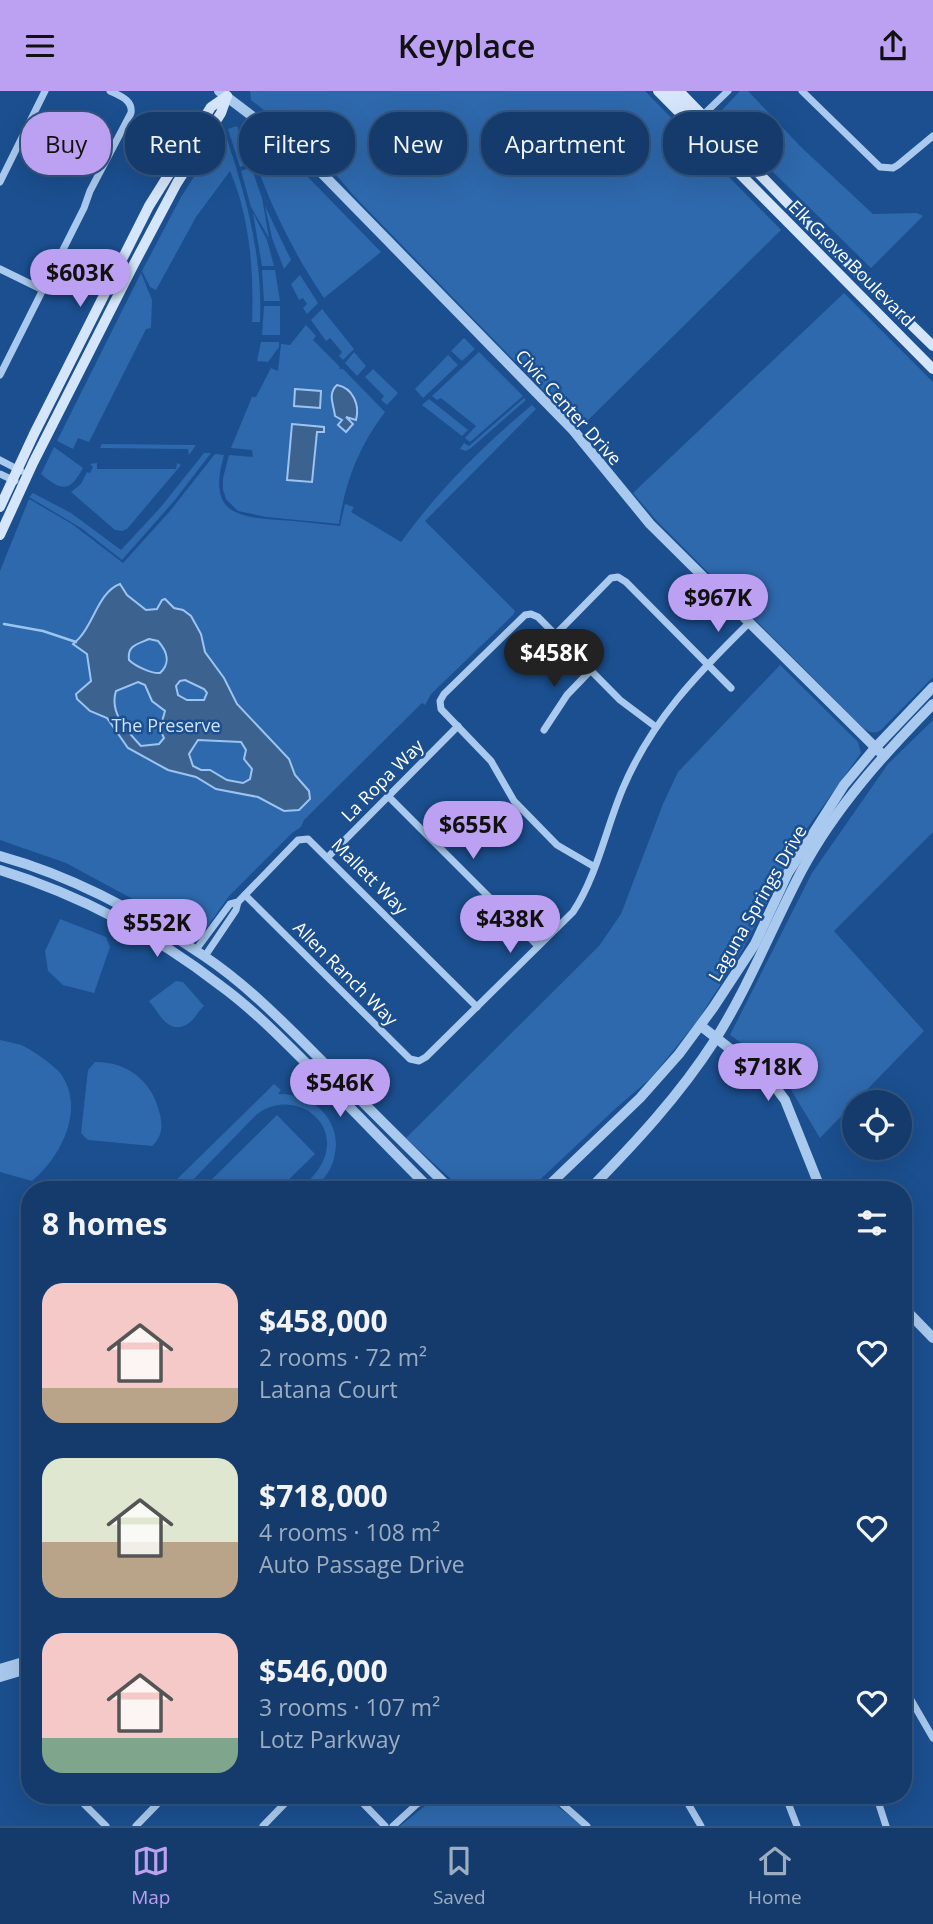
<!DOCTYPE html>
<meta charset="utf-8">
<style>
:root{--surface:#143b6b;--page:#214673;--text:#f1f3f6;--muted:#9dadc1;--line:#33557e;--accent:#bca0f2}
body{margin:0;font-family:"Open Sans",sans-serif;background:var(--page);color:var(--text);height:100vh;display:flex;flex-direction:column;font-size:26px;white-space:nowrap}
*{box-sizing:border-box;margin:0}
p{font-size:23px;color:var(--muted)}
.icon{flex:none;width:38px;height:38px;fill:none;stroke:currentColor;stroke-width:2;stroke-linecap:round;stroke-linejoin:round}
.map{position:relative;flex:1;overflow:hidden}
.side{position:absolute;left:21px;top:1090px;width:891px;height:623px;display:flex;flex-direction:column;background:var(--surface);border-radius:28px;box-shadow:0 7px 28px #0002,0 0 0 2px var(--line)}
.side>*{flex:none}
.banner{position:absolute;left:21px;top:21px;width:892px;height:63px;display:flex;gap:14px}
.tools{position:absolute;left:842px;top:999px;display:grid;gap:14px}
.tools a{display:grid;place-items:center;width:70px;height:70px;border-radius:50%;background:var(--surface);box-shadow:0 7px 28px #0002,0 0 0 2px var(--line);font-size:35px}
.price{position:absolute;translate:-50% -60px;padding:0 16px;border-radius:24px;background:var(--accent);color:#111;font-size:23px;line-height:46px;filter:drop-shadow(0 2px 4px #0008)}
.price::after{content:'';position:absolute;left:50%;top:42px;width:21px;height:16px;margin-left:-10px;background:inherit;clip-path:polygon(0 0,100% 0,50% 100%)}
.price.on{background:#222;color:#fff}
ul{padding:0;list-style:none}
li{display:flex;align-items:center;gap:21px;height:175px;padding:0 21px}
li span{display:grid;place-items:center;flex:none;width:196px;height:140px;border-radius:21px;color:#555}
li>.icon{margin-inline-start:auto}
span .icon{width:84px;height:84px;fill:#fffc;stroke-width:1}
li b{font-size:30px}
h2{display:flex;justify-content:space-between;align-items:center;height:84px;padding:0 21px;font-size:30px}
.chip{padding:0 24px;border-radius:28px;background:var(--surface);box-shadow:0 7px 28px #0002,0 0 0 2px var(--line);font-size:24px;line-height:63px}
.chip.on{background:var(--accent);color:#111}
header{display:flex;justify-content:space-between;align-items:center;height:91px;padding:0 21px;background:var(--accent);color:#111;font-size:32px;font-weight:600}
.tabs{display:flex;justify-content:space-around;align-items:center;height:98px;border-top:2px solid var(--line);background:var(--surface);font-size:19px;color:var(--muted)}
.tabs a{display:grid;justify-items:center;gap:4px}
.tabs .on{color:var(--accent)}
.map>svg:first-child{display:block}
.green{fill:#2e69ad}
.water{fill:#3c6290;stroke:#9cc4f0;stroke-width:2;fill-rule:evenodd}
.lines{fill:none;stroke-linecap:round;stroke-linejoin:round}
.stream{stroke:#9cc4f0;stroke-width:2.5}
.minor{stroke:#a9c9ee;stroke-width:7}
.tertiary{stroke:#a9c9ee;stroke-width:10}
.secondary{stroke:#d6e6fa;stroke-width:10}
.labels{text-anchor:middle;dominant-baseline:central;stroke-width:5;stroke-linejoin:round;paint-order:stroke}
.street-label{font-size:18px;fill:#fff;stroke:#1b4f8f}
.park-label{font-size:18px;fill:#cfe3fa;stroke:#1b4f8f}
</style>
<header><svg class="icon" aria-label="menu" viewBox="0 0 24 24"><path d="M4 6h16M4 12h16M4 18h16"/></svg>Keyplace<svg class="icon" aria-label="share" viewBox="0 0 24 24"><path d="M12 15V3M7 8l5-5 5 5M5 13v7h14v-7"/></svg></header>
<div class="map">
<svg width="933" height="1735" viewBox="0 0 933 1735">
<rect width="100%" height="100%" fill="#1b4f8f"/>
<g class="green">
<path d="M250 0H645L781 139 580 337 354 105 316 60 251 9Z"/>
<path d="M740 0H748L801 56 873 123 917 122 923 125 871 177 727 36 721 20Z"/>
<path d="M237 35 250 72 240 76 228 38Z"/>
<path d="M244 36 302 80 381 161 324 207C288 154 262 97 244 36Z"/>
<path d="M224 39C245 102 263 164 260 231H252C254 182 250 126 230 80L196 126 156 199 150 196 142 180 181 106Z"/>
<path d="M251 76 262 107 269 147 251 116 241 80Z"/>
<path d="M265 115 291 169 284 178 272 147Z"/>
<path d="M253 122 267 149 274 175H262Z"/>
<path d="M262 179H275L280 210H264Z"/>
<path d="M141 182 152 209 151 237 146 238 89 351 78 347 73 358 57 350Z"/>
<path d="M300 184 318 212 307 223 303 217 307 213 303 207 299 209 291 193Z"/>
<path d="M844 202 933 291V586L881 639C871 645 866 639 858 632L656 429 633 402Z"/>
<path d="M264 215H280V244H262Z"/>
<path d="M322 218 354 258 343 269 339 265 342 261 330 247 326 250 311 229Z"/>
<path d="M306 234 316 245 313 249 340 276 339 278H343L385 321C359 355 345 391 339 433L266 426 238 420 226 408 223 399V387L229 364 253 366 252 359 231 357 252 306H256L271 277 278 280 281 253 290 254Z"/>
<path d="M464 247 475 258 462 270 451 260Z"/>
<path d="M261 251H279V256L268 271 257 270Z"/>
<path d="M354 261 366 275 357 285 345 272Z"/>
<path d="M479 261 523 305 470 351 465 347 476 335 441 307 437 309 432 305Z"/>
<path d="M448 264 458 274 423 307 415 298Z"/>
<path d="M373 278 398 302 387 314 381 309 384 305 365 286Z"/>
<path d="M524 307 526 309 471 357 466 360 460 358 464 352 469 355Z"/>
<path d="M429 308 468 339 462 345 422 314Z"/>
<path d="M532 314 536 318 425 430 515 520 513 524 431 603 425 614 422 612 304 729 301 736 292 742 229 805 201 845 192 847 187 840 153 819 66 772 0 749V480L29 408 72 433 123 472 170 420 215 363 224 364C209 418 230 426 279 429 300 430 320 433 340 435L345 413 354 416 351 421 401 451C439 399 482 355 532 314Z"/>
<path d="M102 353 196 354 189 364 188 358 100 357Z"/>
<path d="M54 356 83 377C70 401 62 401 41 383Z"/>
<path d="M204 362H211L174 410 122 469 81 437 29 406 33 402 71 422 121 459 160 417Z"/>
<path d="M97 372V378H176L177 372 181 374 127 438 122 440 115 439 71 401 81 393 87 381 90 382 93 376 90 373Z"/>
<path d="M780 574 858 651 861 662 801 746 743 858 698 929 651 987 616 1017 529 1099H463L406 1047 599 855 621 823 663 713 678 681Z"/>
<path d="M933 629V741L834 840 924 940 820 1047 778 977 730 944 812 782 888 673Z"/>
<path d="M60 828 106 846 110 856 94 902 63 894 48 880 45 860Z"/>
<path d="M176 890 183 891 204 915C198 920 195 928 189 932 168 946 159 921 149 910Z"/>
<path d="M0 949C7 951 15 952 21 954 30 957 56 976 61 983 86 1019 60 1067 32 1090L0 1081Z"/>
<path d="M95 971C126 970 152 990 159 1020 163 1034 163 1045 152 1055L88 1049 81 1042 88 979Z"/>
<path d="M274 993 281 999 278 1003C313 1002 344 1030 334 1067 331 1081 322 1090 312 1099H299C308 1090 318 1082 323 1070 342 1028 290 996 256 1024L183 1099H166Z"/>
<path d="M277 1024 315 1063 278 1099H201Z"/>
<path d="M442 1704 544 1705 583 1735H400L425 1715Z"/>
</g>
<g class="water">
<path d="M337 294C353 297 360 314 356 329L346 326 353 333 346 341 338 334 342 329 335 325C334 314 327 303 337 294Z"/>
<path d="M295 298 321 300 320 317 294 315Z"/>
<path d="M292 333 324 336V341H317L312 391 287 389Z"/>
<path d="M120 493 127 504 146 519 157 518 162 509 165 508 174 517 183 519 191 525 201 543 205 561 224 587 237 613 289 668 295 684 309 700 310 708 299 719 284 720 258 706 216 698 196 686 168 679 128 657 107 627 90 620 77 608 76 603 91 590 87 563 73 553C76 550 79 548 81 545 94 530 100 500 120 493ZM149 548 158 550C167 560 171 572 160 582 152 583 135 575 129 569 127 554 138 553 149 548ZM185 589 204 598 207 602 204 609H187L178 604 176 595 180 590ZM138 591 145 594 152 610 165 620 160 638 164 647 159 653 141 655C127 640 109 622 116 600ZM198 649 241 651 246 659 244 668 252 678 250 688 243 692 227 689 210 679H201L193 675 189 663Z"/>
</g>
<g class="lines">
<path class="stream" d="M4 533 43 540 76 551"/>
<g class="minor">
<path d="M802 0 880 76 893 77 898 74 933 45"/>
<path d="M702 25 728 0"/>
<path d="M0 91 45 0"/>
<path d="M0 178 43 199"/>
<path d="M0 284 84 117 90 100 131 22C133 9 120 5 110 0"/>
<path d="M0 369 21 380"/>
<path d="M0 383 15 390"/>
<path d="M556 543 611 487 618 486 626 491 731 597"/>
<path d="M544 639 567 604 591 579"/>
<path d="M388 705 538 855"/>
<path d="M328 766 458 635"/>
<path d="M593 775 557 754 514 710 491 670 441 618 440 610 444 603 525 524 531 523 538 526 620 609 656 636"/>
<path d="M245 804 410 968 419 970 426 966 573 821C597 785 606 737 623 697 652 629 697 583 749 532"/>
<path d="M195 860 230 813 238 811 298 749 308 748 477 916"/>
<path d="M205 865 236 819 238 811"/>
<path d="M903 1595 933 1647"/>
<path d="M75 1704 106 1735"/>
<path d="M355 1704 385 1735"/>
<path d="M552 1704 587 1735"/>
<path d="M683 1704 701 1735"/>
<path d="M785 1704 797 1735"/>
<path d="M876 1704 886 1735"/>
<path d="M136 1735 166 1704"/>
<path d="M263 1735 293 1704"/>
<path d="M393 1735 417 1713 431 1704"/>
</g>
<g class="tertiary">
<path d="M219 0 305 65 573 339 650 433 884 665"/>
<path d="M0 765C72 785 143 823 204 865 249 895 289 937 327 975 368 1017 410 1058 451 1099"/>
<path d="M0 779C80 804 154 843 221 895 255 920 285 951 315 981 354 1020 392 1060 431 1099"/>
<path d="M701 935 770 989 785 1009 821 1099"/>
<path d="M544 1099 640 1007 679 963 713 917 755 853 788 782 844 694 875 657 933 596"/>
<path d="M589 1099C635 1052 679 1005 715 949 749 895 772 836 802 779 835 717 884 663 933 613"/>
<path d="M903 1216 933 1247"/>
<path d="M0 1578 30 1569"/>
<path d="M0 1586 30 1577"/>
</g>
<g class="secondary">
<path d="M658 0 933 278"/>
<path d="M668 0 684 17 698 24"/>
<path d="M679 0 803 128 933 255"/>
<path d="M0 416 34 343 149 115 211 16 227 5"/>
<path d="M0 444 33 372 134 173 177 92 221 22 227 5"/>
</g>
</g>
<g class="labels">
<g class="street-label">
<text transform="translate(852 172) rotate(45)">Elk Grove Boulevard</text>
<text transform="translate(569 316) rotate(48)">Civic Center Drive</text>
<text transform="translate(382 689) rotate(-45)">La Ropa Way</text>
<text transform="translate(370 785) rotate(45)">Mallett Way</text>
<text transform="translate(757 812) rotate(-60)">Laguna Springs Drive</text>
<text transform="translate(346 882) rotate(45)">Allen Ranch Way</text>
</g>
<g class="park-label">
<text x="166" y="634">The Preserve</text>
</g>
</g>
</svg>
<div class="tools">
<a><svg class="icon" aria-label="locate" viewBox="0 0 24 24"><circle cx="12" cy="12" r="6"/><path d="M12 2v4M12 18v4M2 12h4M18 12h4"/></svg></a>
</div>
<b class="price" style="left:80px;top:218px">$603K</b>
<b class="price" style="left:718px;top:543px">$967K</b>
<b class="price on" style="left:554px;top:598px">$458K</b>
<b class="price" style="left:473px;top:770px">$655K</b>
<b class="price" style="left:510px;top:864px">$438K</b>
<b class="price" style="left:157px;top:868px">$552K</b>
<b class="price" style="left:768px;top:1012px">$718K</b>
<b class="price" style="left:340px;top:1028px">$546K</b>
<div class="banner">
<a class="chip on">Buy</a>
<a class="chip">Rent</a>
<a class="chip">Filters</a>
<a class="chip">New</a>
<a class="chip">Apartment</a>
<a class="chip">House</a>
</div>
<section class="side">
<h2>8 homes<svg class="icon" aria-label="filters" viewBox="0 0 24 24"><path d="M4 7h16M4 17h16"/><circle cx="9" cy="7" r="2"/><circle cx="15" cy="17" r="2"/></svg></h2>
<ul>
<li><span style="background:linear-gradient(#f6c9c9 75%,#b9a48a 0)"><svg class="icon" aria-label="home" viewBox="0 0 24 24"><path d="M3 11l9-7 9 7M6 9v11h12V9"/></svg></span><div><b>$458,000</b><p>2 rooms · 72 m²</p><p>Latana Court</p></div><svg class="icon" aria-label="heart" viewBox="0 0 24 24"><path d="M12 20l-8-8c-3-5 5-10 8-4 3-6 11-1 8 4z"/></svg></li>
<li><span style="background:linear-gradient(#dfe7d0 60%,#b9a48a 0)"><svg class="icon" aria-label="home" viewBox="0 0 24 24"><path d="M3 11l9-7 9 7M6 9v11h12V9"/></svg></span><div><b>$718,000</b><p>4 rooms · 108 m²</p><p>Auto Passage Drive</p></div><svg class="icon" aria-label="heart" viewBox="0 0 24 24"><path d="M12 20l-8-8c-3-5 5-10 8-4 3-6 11-1 8 4z"/></svg></li>
<li><span style="background:linear-gradient(#f6c9c9 75%,#7fa58c 0)"><svg class="icon" aria-label="home" viewBox="0 0 24 24"><path d="M3 11l9-7 9 7M6 9v11h12V9"/></svg></span><div><b>$546,000</b><p>3 rooms · 107 m²</p><p>Lotz Parkway</p></div><svg class="icon" aria-label="heart" viewBox="0 0 24 24"><path d="M12 20l-8-8c-3-5 5-10 8-4 3-6 11-1 8 4z"/></svg></li>
</ul>
</section>
</div>
<nav class="tabs">
<a class="on"><svg class="icon" aria-label="map" viewBox="0 0 24 24"><path d="M3 6l6-2 6 2 6-2v14l-6 2-6-2-6 2zM9 4v14M15 6v14"/></svg>Map</a>
<a><svg class="icon" aria-label="saved" viewBox="0 0 24 24"><path d="M7 4h10v16l-5-4-5 4z"/></svg>Saved</a>
<a><svg class="icon" aria-label="home" viewBox="0 0 24 24"><path d="M3 11l9-7 9 7M6 9v11h12V9"/></svg>Home</a>
</nav>
